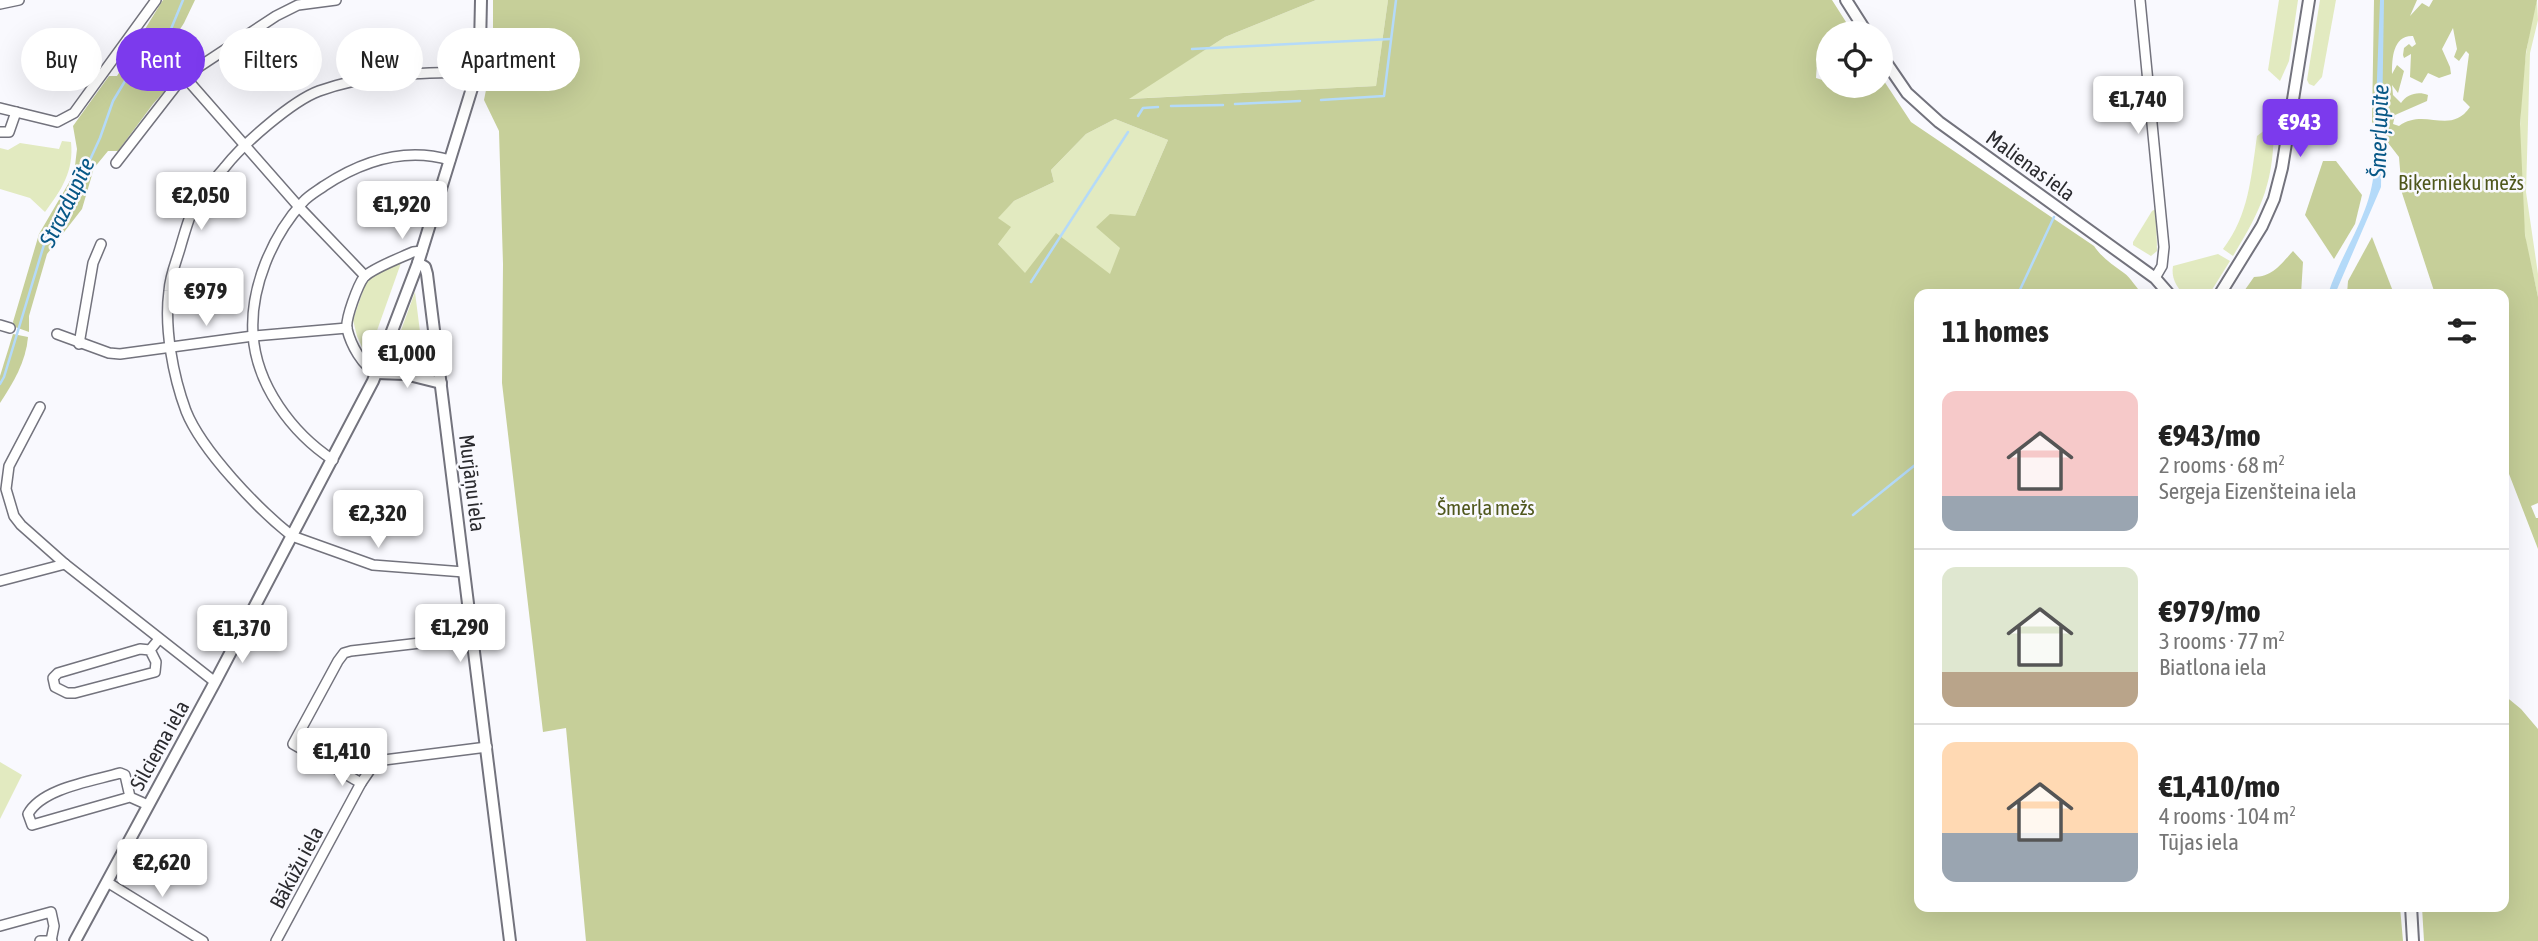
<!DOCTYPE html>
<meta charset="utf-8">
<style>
:root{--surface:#fff;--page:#f6f6f6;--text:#222;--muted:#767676;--line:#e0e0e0;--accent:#7c3aed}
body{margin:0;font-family:"Asap Condensed",sans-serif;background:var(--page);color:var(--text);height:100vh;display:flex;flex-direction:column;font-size:26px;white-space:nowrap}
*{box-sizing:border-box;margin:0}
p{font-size:23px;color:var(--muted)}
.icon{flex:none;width:38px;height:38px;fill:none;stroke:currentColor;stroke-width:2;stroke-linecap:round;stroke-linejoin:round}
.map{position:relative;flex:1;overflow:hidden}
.panel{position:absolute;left:1914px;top:289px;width:595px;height:623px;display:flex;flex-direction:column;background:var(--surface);border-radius:14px;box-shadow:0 7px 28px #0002}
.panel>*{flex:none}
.banner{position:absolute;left:21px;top:28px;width:665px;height:63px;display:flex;gap:14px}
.controls{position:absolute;left:1816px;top:21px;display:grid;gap:14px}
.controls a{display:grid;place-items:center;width:77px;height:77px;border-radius:50%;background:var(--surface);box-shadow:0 7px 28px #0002;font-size:35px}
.price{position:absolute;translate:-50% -60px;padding:0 16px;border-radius:7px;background:#fff;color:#222;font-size:23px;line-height:46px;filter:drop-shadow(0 2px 4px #0008)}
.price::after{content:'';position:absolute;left:50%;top:42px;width:21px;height:16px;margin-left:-10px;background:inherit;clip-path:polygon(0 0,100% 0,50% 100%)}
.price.on{background:var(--accent);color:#fff}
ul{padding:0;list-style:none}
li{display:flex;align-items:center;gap:21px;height:175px;padding:0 28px}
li+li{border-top:2px solid var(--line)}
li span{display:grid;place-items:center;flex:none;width:196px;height:140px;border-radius:14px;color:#555}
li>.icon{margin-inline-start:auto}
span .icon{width:84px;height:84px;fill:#fffc;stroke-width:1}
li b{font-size:30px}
h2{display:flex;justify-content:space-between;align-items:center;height:84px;padding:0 28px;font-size:30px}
.pill{padding:0 24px;border-radius:32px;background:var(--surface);box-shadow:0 7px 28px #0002;font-size:24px;line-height:63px}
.pill.on{background:var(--accent);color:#fff}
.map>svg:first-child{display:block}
.green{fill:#e2eac0}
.forest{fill:#c6cf99;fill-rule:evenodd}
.water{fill:#b4daf9}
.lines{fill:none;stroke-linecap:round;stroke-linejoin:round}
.stream{stroke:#b4daf9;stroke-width:2.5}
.minor-casing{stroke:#73737d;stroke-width:12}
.tertiary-casing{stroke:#73737d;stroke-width:14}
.minor{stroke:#fff;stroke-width:9}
.tertiary{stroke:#fff;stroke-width:10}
.labels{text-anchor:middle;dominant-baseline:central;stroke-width:5;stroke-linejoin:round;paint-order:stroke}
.street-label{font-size:21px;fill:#2a2a2e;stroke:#f9f9fe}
.park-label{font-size:21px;fill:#4f571c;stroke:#f9f9fe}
.water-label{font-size:23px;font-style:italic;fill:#085887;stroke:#f9f9fe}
</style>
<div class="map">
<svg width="2538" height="941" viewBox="0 0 2538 941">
<rect width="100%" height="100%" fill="#f9f9fe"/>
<g class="green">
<path d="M1316 0H1388L1376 86 1127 99 1225 37Z"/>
<path d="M2279 0H2298L2289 61 2280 81 2268 70Z"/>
<path d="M2320 0H2336L2322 77 2314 86 2309 84 2307 80Z"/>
<path d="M2537 0 2538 20 2530 53 2526 192 2538 274V297C2534 276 2527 255 2525 234 2516 163 2518 69 2537 0Z"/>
<path d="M1115 119 1168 140 1135 216 1103 361 998 244 997 218 1014 201 1054 182 1051 170 1086 134Z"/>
<path d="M2274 123C2274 181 2263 207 2233 256L2223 249C2249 215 2251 177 2257 136Z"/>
<path d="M62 141 71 142C74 171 62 189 45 212L30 198 0 189V148L8 150 20 143 59 149Z"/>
<path d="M2156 209 2157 251 2151 256 2133 245V242L2152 211Z"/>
<path d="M2218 254 2230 261 2210 293 2184 294C2176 287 2171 277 2173 266Z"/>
<path d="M401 263 369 353 366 356 357 336 353 320 366 282 377 273Z"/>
<path d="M415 292 425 372 397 370 388 366Z"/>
<path d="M0 762 22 775 0 819Z"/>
</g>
<g class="forest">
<path d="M163 0H195L184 23 170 45 171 58 166 64 177 77 153 104 118 151H108L94 168 82 209 47 254 29 316V332L15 327 13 322 39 234 74 174 77 149 73 126 109 76H117C134 50 146 26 163 0Z"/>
<path d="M493 0H1316L1225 37 1129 99 1376 86 1388 0H1832L1853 33H1829V61L1817 62 1816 78 1829 82V86H1841L1866 94 1874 86H1881L1882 78 1911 122 2094 246C2102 258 2112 264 2124 273 2131 278 2136 288 2143 294H1920V906L2400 907 2403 941H586L566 728 543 732 502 383 503 264 499 131 484 100 493 55ZM1115 119 1168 140 1135 216 1110 214 1096 227 1120 248 1110 274 1056 233 1025 273 998 244 1011 227 998 218 1014 201 1054 182 1051 170 1086 134Z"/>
<path d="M2374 0H2417L2410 16 2422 3 2429 7 2433 0H2537L2526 52 2520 124 2525 235 2538 297V503L2531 506 2536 518H2538V549L2504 461V294H2435L2402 193 2399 157 2372 122ZM2453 28 2457 49 2454 57 2459 61 2466 51 2469 54 2463 100 2470 107C2450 136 2425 107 2399 126L2393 124 2395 115 2427 101 2428 95C2418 91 2407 94 2401 103L2393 95 2392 85 2398 93 2404 71 2397 65 2392 74C2392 58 2393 35 2413 36L2416 44 2412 47 2409 44 2404 48 2403 55 2404 58 2411 54 2410 77 2422 83 2428 73 2439 78 2451 74 2450 67 2442 49Z"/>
<path d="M2323 161H2336L2362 195 2355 224 2334 259 2305 215Z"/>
<path d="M2372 237 2394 294H2347L2348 281Z"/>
<path d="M2293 251 2303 262 2301 294H2242L2254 277C2273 277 2281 264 2293 251Z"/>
<path d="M13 334 28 337C26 362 13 383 0 403V376Z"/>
<path d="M2504 695 2521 709 2538 729V941H2424L2422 907 2504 906Z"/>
</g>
<path class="water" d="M2380 0H2384L2381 187 2335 294H2328C2343 247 2377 208 2374 156Z"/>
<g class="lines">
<g class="stream">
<path d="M1192 49 1391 39"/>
<path d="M1321 100 1384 96 1396 0"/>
<path d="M1235 104 1300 101"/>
<path d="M1171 106 1223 105"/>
<path d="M1138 116 1143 108 1158 107"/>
<path d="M1031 282 1128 132"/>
<path d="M2018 294 2054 217"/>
<path d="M0 384 4 377 46 238 66 212 100 138 113 101 125 81 171 29 183 0"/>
<path d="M1853 515 1920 461"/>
</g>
<g class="minor-casing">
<g id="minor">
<path d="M2140 0 2164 247 2162 266 2155 278"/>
<path d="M0 4 19 0"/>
<path d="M170 66 191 84 299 207 365 276"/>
<path d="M0 108 57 122 74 113 156 0"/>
<path d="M0 132H9L16 112"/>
<path d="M116 163 182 78 276 16 298 5 336 0"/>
<path d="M0 325 10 328"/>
<path d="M57 334 109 353 120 354 253 336 347 328"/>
<path d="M79 344 93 263 101 244"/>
<path d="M377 373C362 366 351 345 347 329 345 319 358 285 364 277 373 268 400 258 413 252L422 251"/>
<path d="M40 407 9 466 6 489 14 516 21 525 65 564 215 682"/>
<path d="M333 460C292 433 256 385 253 334 250 288 272 236 303 202 308 196 317 191 324 186 362 161 405 147 450 160"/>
<path d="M464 572 373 565 292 536C258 509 202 451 186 411 173 376 164 328 169 291 170 275 177 260 181 245 184 235 187 224 191 214 199 197 213 181 225 167 243 144 292 101 319 91 371 72 423 73 477 72"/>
<path d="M0 581 65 564"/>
<path d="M150 650 140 649 58 673 53 678 55 687 67 693H75L155 672 156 662 150 650 159 639"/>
<path d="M361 783 293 744 338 661 344 653 351 651 472 637"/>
<path d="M130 797 125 775 120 773C93 781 42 788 28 814L32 825 130 797 148 805"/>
<path d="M107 882 203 941"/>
<path d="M0 926 51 912 54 926 51 941"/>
<path d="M40 941H52"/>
<path d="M276 941 361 783 376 761 487 747"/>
</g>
</g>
<g class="tertiary-casing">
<g id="tertiary">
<path d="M1846 0 1867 33"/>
<path d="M1881 55 1907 93 1939 122 2155 278 2169 294"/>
<path d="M418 263 425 267 427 274 510 941"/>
<path d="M2220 294 2262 226 2274 199 2282 168 2309 0"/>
<path d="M377 373 405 374 441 383"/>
<path d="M2411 906 2413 941"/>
<path d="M75 941 215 682 373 381 418 263 477 72 480 47 481 0"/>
</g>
</g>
<use href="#minor" class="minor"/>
<use href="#tertiary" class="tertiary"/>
</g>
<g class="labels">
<g class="street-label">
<text transform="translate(2031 165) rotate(36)">Malienas iela</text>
<text transform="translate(473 483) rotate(83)">Murjāņu iela</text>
<text transform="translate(159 745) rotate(-61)">Silciema iela</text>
<text transform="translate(296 867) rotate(-62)">Bākūžu iela</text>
</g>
<g class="park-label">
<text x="2461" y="182">Biķernieku mežs</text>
<text x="1486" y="507">Šmerļa mežs</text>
</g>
<g class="water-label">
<text transform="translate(2379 131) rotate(-88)">Šmerļupīte</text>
<text transform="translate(67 202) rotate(-64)">Strazdupīte</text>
</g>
</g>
</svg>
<div class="controls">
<a><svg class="icon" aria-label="locate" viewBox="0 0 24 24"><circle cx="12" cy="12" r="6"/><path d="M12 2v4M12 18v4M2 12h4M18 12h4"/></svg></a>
</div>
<b class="price" style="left:2138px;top:136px">€1,740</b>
<b class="price on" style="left:2300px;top:159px">€943</b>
<b class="price" style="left:201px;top:232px">€2,050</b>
<b class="price" style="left:402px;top:241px">€1,920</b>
<b class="price" style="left:206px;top:328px">€979</b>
<b class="price" style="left:407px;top:390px">€1,000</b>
<b class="price" style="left:378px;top:550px">€2,320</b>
<b class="price" style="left:460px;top:664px">€1,290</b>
<b class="price" style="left:242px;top:665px">€1,370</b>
<b class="price" style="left:342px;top:788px">€1,410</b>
<b class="price" style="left:162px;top:899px">€2,620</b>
<div class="banner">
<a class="pill">Buy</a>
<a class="pill on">Rent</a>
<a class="pill">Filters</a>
<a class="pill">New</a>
<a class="pill">Apartment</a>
</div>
<section class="panel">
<h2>11 homes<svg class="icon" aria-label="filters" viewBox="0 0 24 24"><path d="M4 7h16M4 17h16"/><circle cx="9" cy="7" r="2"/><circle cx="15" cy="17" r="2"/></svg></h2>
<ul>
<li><span style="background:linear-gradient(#f6c9c9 75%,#9aa5b1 0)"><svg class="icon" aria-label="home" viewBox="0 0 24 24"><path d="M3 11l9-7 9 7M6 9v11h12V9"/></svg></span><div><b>€943/mo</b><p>2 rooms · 68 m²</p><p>Sergeja Eizenšteina iela</p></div></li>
<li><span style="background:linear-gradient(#dfe7d0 75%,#b9a48a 0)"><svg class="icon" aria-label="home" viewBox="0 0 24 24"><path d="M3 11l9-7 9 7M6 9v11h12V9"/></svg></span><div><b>€979/mo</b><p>3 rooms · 77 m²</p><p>Biatlona iela</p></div></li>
<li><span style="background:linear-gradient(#ffd9b3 65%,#9aa5b1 0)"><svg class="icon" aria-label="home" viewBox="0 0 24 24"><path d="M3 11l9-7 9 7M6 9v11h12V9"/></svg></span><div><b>€1,410/mo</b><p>4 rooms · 104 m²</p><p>Tūjas iela</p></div></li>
</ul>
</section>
</div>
